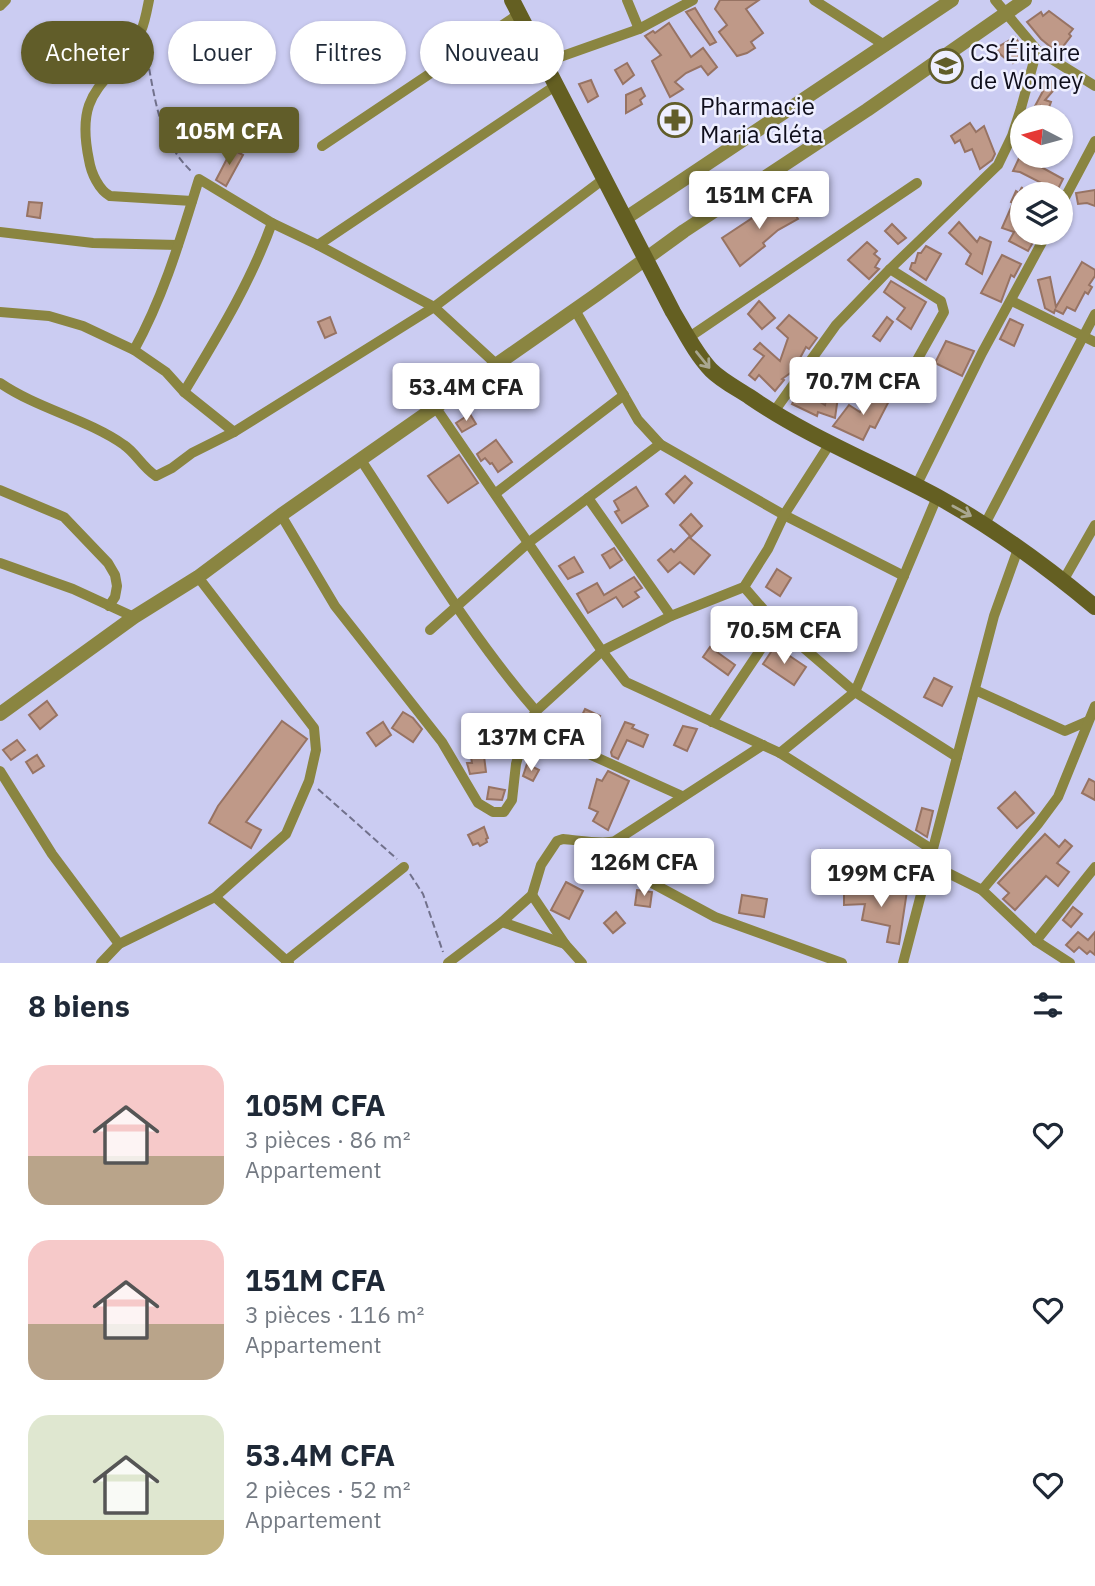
<!DOCTYPE html>
<html lang="fr">
<meta charset="utf-8">
<style>
:root{--surface:#fff;--page:#f2f2f3;--text:#1f2937;--muted:#747a83;--accent:#615d29}
body{margin:0;font-family:"IBM Plex Sans",sans-serif;background:var(--page);color:var(--text);height:100vh;display:flex;flex-direction:column;font-size:26px;white-space:nowrap}
*{box-sizing:border-box;margin:0}
p{font-size:23px;color:var(--muted)}
.icon{flex:none;width:38px;height:38px;fill:none;stroke:currentColor;stroke-width:2;stroke-linecap:round;stroke-linejoin:round}
.map{position:relative;height:963px;overflow:hidden}
.details{display:flex;flex-direction:column;background:var(--surface);flex:1}
.details>*{flex:none}
.top-card{position:absolute;left:21px;top:21px;width:700px;height:63px;display:flex;gap:14px}
.needle{width:46px;rotate:276deg}
.controls{position:absolute;left:1010px;top:105px;display:grid;gap:14px}
.controls a{display:grid;place-items:center;width:63px;height:63px;border-radius:50%;background:var(--surface);box-shadow:0 2px 5px #0004;font-size:35px}
.price{position:absolute;translate:-50% -60px;padding:0 16px;border-radius:7px;background:#fff;color:#222;font-size:23px;line-height:46px;filter:drop-shadow(0 2px 4px #0008)}
.price::after{content:'';position:absolute;left:50%;top:42px;width:21px;height:16px;margin-left:-10px;background:inherit;clip-path:polygon(0 0,100% 0,50% 100%)}
.price.on{background:var(--accent);color:#fff}
ul{padding:0;list-style:none}
li{display:flex;align-items:center;gap:21px;height:175px;padding:0 28px}
li span{display:grid;place-items:center;flex:none;width:196px;height:140px;border-radius:21px;color:#555}
li>.icon{margin-inline-start:auto}
span .icon{width:84px;height:84px;fill:#fffc;stroke-width:1}
li b{font-size:30px}
h2{display:flex;justify-content:space-between;align-items:center;height:84px;padding:0 28px;font-size:30px}
.chip{padding:0 24px;border-radius:32px;background:var(--surface);box-shadow:0 2px 5px #0004;font-size:24px;line-height:63px}
.chip.on{background:var(--accent);color:#fff}
.map>svg:first-child{display:block}
.building{fill:#bf9988;stroke:#977363;stroke-width:2}
.lines{fill:none;stroke-linecap:round;stroke-linejoin:round}
.path{stroke:#71718c;stroke-width:2;stroke-dasharray:7 3.5;stroke-linecap:butt}
.minor{stroke:#8a8541;stroke-width:10}
.tertiary{stroke:#8a8541;stroke-width:14}
.secondary{stroke:#645f22;stroke-width:16}
.oneway{stroke:#a9a790}
.labels{text-anchor:middle;dominant-baseline:central;stroke-width:5;stroke-linejoin:round;paint-order:stroke}
.poi-label{font-size:24px;fill:#100f1c;stroke:#eeefff;text-anchor:start}
</style>
<div class="map">
<svg width="1095" height="963" viewBox="0 0 1095 963">
<rect width="100%" height="100%" fill="#cbccf2"/>
<g class="building">
<path d="M720 0H759L746 9 763 33 751 42 755 48 747 53 737 56 719 32 727 25 715 9Z"/>
<path d="M695 8 716 42 710 45 686 12Z"/>
<path d="M1049 11 1073 29 1069 34 1071 36 1058 53 1041 39 1027 22 1041 12 1043 16Z"/>
<path d="M669 23 691 57 703 48 717 67 708 75 701 66 686 73 675 82 683 89 670 97 652 61 661 55 645 36 653 31 655 33Z"/>
<path d="M1015 37 1026 53 1013 63 1010 58 1007 60 1000 54 996 48Z"/>
<path d="M627 63 634 75 623 84 615 70Z"/>
<path d="M1050 76 1059 84 1045 100 1051 102 1046 116 1039 111 1041 105 1037 110 1034 108 1043 91 1040 87Z"/>
<path d="M591 80 598 96 588 102 579 84Z"/>
<path d="M641 88 645 96 640 100 642 104 626 113V95Z"/>
<path d="M970 123 976 132 984 126 995 154 992 160 980 169 972 149 965 152 960 140 955 143 951 136Z"/>
<path d="M259 130 272 137 265 150 252 143Z"/>
<path d="M232 149 243 155 226 186 216 180Z"/>
<path d="M1020 156H1035L1032 162 1063 179 1057 191 1020 172 1013 171Z"/>
<path d="M1022 187V217L1016 229 1035 239 1028 251 1009 241 1014 232 1002 228 1013 203 1011 202 1016 191 1019 193Z"/>
<path d="M1095 190V206L1087 203 1078 204 1076 193Z"/>
<path d="M784 197 798 219 778 230 763 243 765 246 740 266 722 238Z"/>
<path d="M29 202 42 203 40 218 27 216Z"/>
<path d="M959 222 977 242 980 237 991 242 982 274 966 264 971 254 949 233Z"/>
<path d="M892 224 906 238 898 244 885 231Z"/>
<path d="M867 242 877 251 874 254 880 259 875 267 879 269 869 279 848 260Z"/>
<path d="M926 246 941 254 926 280 910 269 912 263H915L918 253H921Z"/>
<path d="M1002 255 1021 264 1014 277 1011 275 1001 302 981 293Z"/>
<path d="M1082 262 1095 270V276L1089 285 1092 287 1088 294 1085 292 1075 311 1067 307 1063 314 1055 310 1054 313 1045 308 1038 280 1050 277 1056 307Z"/>
<path d="M891 281 926 302 911 329 897 319 905 308 884 292Z"/>
<path d="M759 301 775 318 762 329 748 314Z"/>
<path d="M789 315 817 338 809 349 806 347 793 371 782 379 784 380 775 391 759 375 755 380 749 375 764 356 754 349 760 343 780 361 788 338 777 328Z"/>
<path d="M330 317 336 333 325 338 318 322Z"/>
<path d="M887 317 893 322 880 341 873 336Z"/>
<path d="M1010 319 1023 325 1014 346 1000 339Z"/>
<path d="M946 341 974 351 962 376 935 363Z"/>
<path d="M872 391 889 401 875 428 870 426 863 440 833 426 849 405 860 412Z"/>
<path d="M798 394 809 399 811 396 825 405 827 395 838 397 835 418 818 412 817 416 792 404Z"/>
<path d="M470 414 476 424 462 432 456 423Z"/>
<path d="M496 440 512 462 498 472 492 463 490 464 485 458 481 461 477 454Z"/>
<path d="M459 455 478 483 448 503 428 476Z"/>
<path d="M685 476 692 483 674 503 666 494Z"/>
<path d="M636 487 648 506 622 523 615 512 619 510 614 501Z"/>
<path d="M691 514 702 526 691 537 680 525Z"/>
<path d="M689 537 710 555 694 574 680 562 668 572 658 560 671 549 674 552Z"/>
<path d="M614 548 622 560 610 568 602 555Z"/>
<path d="M574 557 583 572 568 579 559 566Z"/>
<path d="M777 569 791 578 780 596 766 587Z"/>
<path d="M634 577 642 588 635 592 639 597 623 607 616 597 588 613 577 594 597 583 604 595Z"/>
<path d="M751 607 767 626 752 649 731 634Z"/>
<path d="M837 609 852 617 845 630 830 622Z"/>
<path d="M775 646 806 667 794 685 763 664Z"/>
<path d="M710 647 735 665 728 675 703 657Z"/>
<path d="M934 678 952 687 942 706 924 697Z"/>
<path d="M47 701 57 715 40 729 29 715Z"/>
<path d="M585 709 600 716 590 737 575 730Z"/>
<path d="M403 712 413 718 422 729 413 742 392 728Z"/>
<path d="M282 721 307 739 246 822 261 830 251 848 209 823 218 806Z"/>
<path d="M383 722 391 735 376 746 367 733Z"/>
<path d="M625 722 634 725 632 728 648 735 643 747 627 740 618 759 612 756 611 752Z"/>
<path d="M683 726 697 729 687 751 674 745Z"/>
<path d="M17 740 25 750 11 760 3 750Z"/>
<path d="M37 755 44 766 33 773 26 762Z"/>
<path d="M484 756 486 772 470 774 467 763H472L471 757Z"/>
<path d="M527 764 539 770 533 781 523 776Z"/>
<path d="M608 771 629 781 608 830 593 821 598 812 589 808 597 779 602 781Z"/>
<path d="M1089 779 1095 782V800L1082 793Z"/>
<path d="M489 787 505 790 502 800 487 799Z"/>
<path d="M1015 792 1034 813 1017 828 998 808Z"/>
<path d="M922 808 933 811 927 837 916 830Z"/>
<path d="M484 827 488 838 486 839 487 842 480 846 478 843 473 845 468 835Z"/>
<path d="M1045 834 1059 847 1065 840 1072 846 1057 863 1069 872 1058 886 1046 876 1015 910 1003 899 1009 893 998 883Z"/>
<path d="M821 850 845 863 839 875 815 862Z"/>
<path d="M566 882 583 891 569 919 551 910Z"/>
<path d="M637 890 652 892 650 907 635 905Z"/>
<path d="M844 890 907 891 899 944 887 942 890 926 862 920 865 904 844 905Z"/>
<path d="M742 895 767 899 764 917 739 913Z"/>
<path d="M1073 907 1082 914 1071 927 1063 920Z"/>
<path d="M616 912 625 923 613 933 604 923Z"/>
<path d="M1078 932 1088 940 1095 932V955L1090 951 1087 954 1079 947 1074 952 1066 945Z"/>
</g>
<g class="lines">
<g class="path">
<path d="M145 48C155 93 156 137 191 171"/>
<path d="M318 789 397 859"/>
<path d="M410 874 423 894 443 952"/>
</g>
<g class="minor">
<path d="M149 0C147 10 145 22 141 31 113 87 73 83 89 160 91 173 99 190 110 196L192 201"/>
<path d="M627 0 639 29"/>
<path d="M814 0 886 46"/>
<path d="M995 0 1037 50 1095 86"/>
<path d="M0 6 6 0"/>
<path d="M543 63 639 29 693 0"/>
<path d="M322 146 519 14"/>
<path d="M1060 207 1095 141"/>
<path d="M0 232 93 243 178 245"/>
<path d="M318 245 555 86"/>
<path d="M890 269 941 301 944 312 912 369"/>
<path d="M1012 301 1095 342"/>
<path d="M575 310 638 420 660 444 784 515 904 576"/>
<path d="M0 312 49 316 83 326 134 350 166 372 184 392 234 432 434 307 605 178"/>
<path d="M688 338 917 183"/>
<path d="M134 350C164 296 181 237 199 179L272 223 318 245 434 307 496 364"/>
<path d="M0 383C38 409 87 419 124 445 136 453 142 467 156 476L172 468 192 453 234 432"/>
<path d="M184 392C217 337 250 284 272 223"/>
<path d="M436 408 602 651 626 682 780 753 933 850"/>
<path d="M773 413 836 325 890 269 998 165 1012 136 1021 108 1037 50"/>
<path d="M361 460C417 545 469 634 536 711"/>
<path d="M916 486 982 353 1047 233"/>
<path d="M0 490 64 517 108 563 115 575 117 586 115 597 109 606"/>
<path d="M496 493 624 395"/>
<path d="M588 498 671 616"/>
<path d="M281 515 335 606 442 742 478 803 493 812H504L512 800 516 764 527 726 536 711 602 651 671 616 744 587 768 549 784 515 829 445"/>
<path d="M985 524 1095 314"/>
<path d="M0 563 73 589 134 617"/>
<path d="M1063 581 1095 525"/>
<path d="M744 587 777 625 855 692 957 757"/>
<path d="M430 630 528 543 660 444"/>
<path d="M975 690 1065 731 1088 721"/>
<path d="M712 722 777 625"/>
<path d="M527 726 682 796"/>
<path d="M780 753 855 692 937 497"/>
<path d="M0 771 52 854 119 944"/>
<path d="M930 864 982 890 1036 941 1070 963"/>
<path d="M626 869 715 917 842 963"/>
<path d="M982 890 1038 824 1058 797 1095 706"/>
<path d="M532 895 565 944 582 963"/>
<path d="M215 897 289 963"/>
<path d="M502 922 565 944"/>
<path d="M1036 941 1095 867"/>
<path d="M286 961 404 867"/>
<path d="M101 963 119 944 215 897 286 834 309 781 316 750 314 728 198 577"/>
<path d="M448 963 502 922 532 895 541 865 557 841 563 839C577 840 603 845 615 841L763 745"/>
<path d="M903 963 994 616 1018 549"/>
</g>
<g class="tertiary">
<path d="M626 218 952 0"/>
<path d="M0 714 134 617 198 577 281 515 596 295 684 231 867 110 1025 0"/>
</g>
<path class="secondary" d="M512 0 673 312C685 332 695 353 711 370 722 381 738 389 750 397 810 438 875 463 938 497 994 528 1046 566 1095 607"/>
</g>
<defs><path id="oneway-shaft" d="M-6 0H5M1.5-3L5.5 0L1.5 3" fill="none" stroke-width="1.6" stroke-linecap="round" stroke-linejoin="round" transform="scale(1.75)"/></defs>
<g class="oneway">
<use href="#oneway-shaft" transform="translate(703 360) rotate(51)"/>
<use href="#oneway-shaft" transform="translate(962 511) rotate(29)"/>
</g>
<defs>
<g id="school-ring" transform="scale(1.75)"><circle r="9.5" fill="#eeefff" stroke="#615d29" stroke-width="1.5"/><path d="M0-5L7-2L0 1L-7-2ZM-4 1L0 2.5L4 1V4Q0 6-4 4Z" fill="#615d29"/></g>
<g id="pharmacy-ring" transform="scale(1.75)"><circle r="9.5" fill="#eeefff" stroke="#615d29" stroke-width="1.5"/><path d="M-2-6h4v4h4v4h-4v4h-4v-4h-4v-4h4Z" fill="#615d29"/></g>
</defs>
<g fill-rule="evenodd">
<use href="#school-ring" x="946" y="66"/>
<use href="#pharmacy-ring" x="675" y="120"/>
</g>
<g class="labels">
<g class="poi-label">
<text x="970" y="52">CS Élitaire<tspan x="970" dy="28">de Womey</tspan></text>
<text x="700" y="106">Pharmacie<tspan x="700" dy="28">Maria Gléta</tspan></text>
</g>
</g>
</svg>
<div class="controls">
<a><svg class="needle" viewBox="-14 -14 28 28"><path d="M0-13l5 13h-10z" fill="#e53935"/><path d="M0 13l5-13h-10z" fill="#747a83"/></svg></a>
<a><svg class="icon" aria-label="layers" viewBox="0 0 24 24"><path d="M12 4l9 5-9 5-9-5zM3 14l9 5 9-5"/></svg></a>
</div>
<b class="price on" style="left:229px;top:167px">105M CFA</b>
<b class="price" style="left:759px;top:231px">151M CFA</b>
<b class="price" style="left:863px;top:417px">70.7M CFA</b>
<b class="price" style="left:466px;top:423px">53.4M CFA</b>
<b class="price" style="left:784px;top:666px">70.5M CFA</b>
<b class="price" style="left:531px;top:773px">137M CFA</b>
<b class="price" style="left:644px;top:898px">126M CFA</b>
<b class="price" style="left:881px;top:909px">199M CFA</b>
<div class="top-card">
<a class="chip on">Acheter</a>
<a class="chip">Louer</a>
<a class="chip">Filtres</a>
<a class="chip">Nouveau</a>
</div>
</div>
<section class="details">
<h2>8 biens<svg class="icon" aria-label="filters" viewBox="0 0 24 24"><path d="M4 7h16M4 17h16"/><circle cx="9" cy="7" r="2"/><circle cx="15" cy="17" r="2"/></svg></h2>
<ul>
<li><span style="background:linear-gradient(#f6c9c9 65%,#b9a48a 0)"><svg class="icon" aria-label="home" viewBox="0 0 24 24"><path d="M3 11l9-7 9 7M6 9v11h12V9"/></svg></span><div><b>105M CFA</b><p>3 pièces · 86 m²</p><p>Appartement</p></div><svg class="icon" aria-label="heart" viewBox="0 0 24 24"><path d="M12 20l-8-8c-3-5 5-10 8-4 3-6 11-1 8 4z"/></svg></li>
<li><span style="background:linear-gradient(#f6c9c9 60%,#b9a48a 0)"><svg class="icon" aria-label="home" viewBox="0 0 24 24"><path d="M3 11l9-7 9 7M6 9v11h12V9"/></svg></span><div><b>151M CFA</b><p>3 pièces · 116 m²</p><p>Appartement</p></div><svg class="icon" aria-label="heart" viewBox="0 0 24 24"><path d="M12 20l-8-8c-3-5 5-10 8-4 3-6 11-1 8 4z"/></svg></li>
<li><span style="background:linear-gradient(#dfe7d0 75%,#c2b280 0)"><svg class="icon" aria-label="home" viewBox="0 0 24 24"><path d="M3 11l9-7 9 7M6 9v11h12V9"/></svg></span><div><b>53.4M CFA</b><p>2 pièces · 52 m²</p><p>Appartement</p></div><svg class="icon" aria-label="heart" viewBox="0 0 24 24"><path d="M12 20l-8-8c-3-5 5-10 8-4 3-6 11-1 8 4z"/></svg></li>
</ul>
</section>
